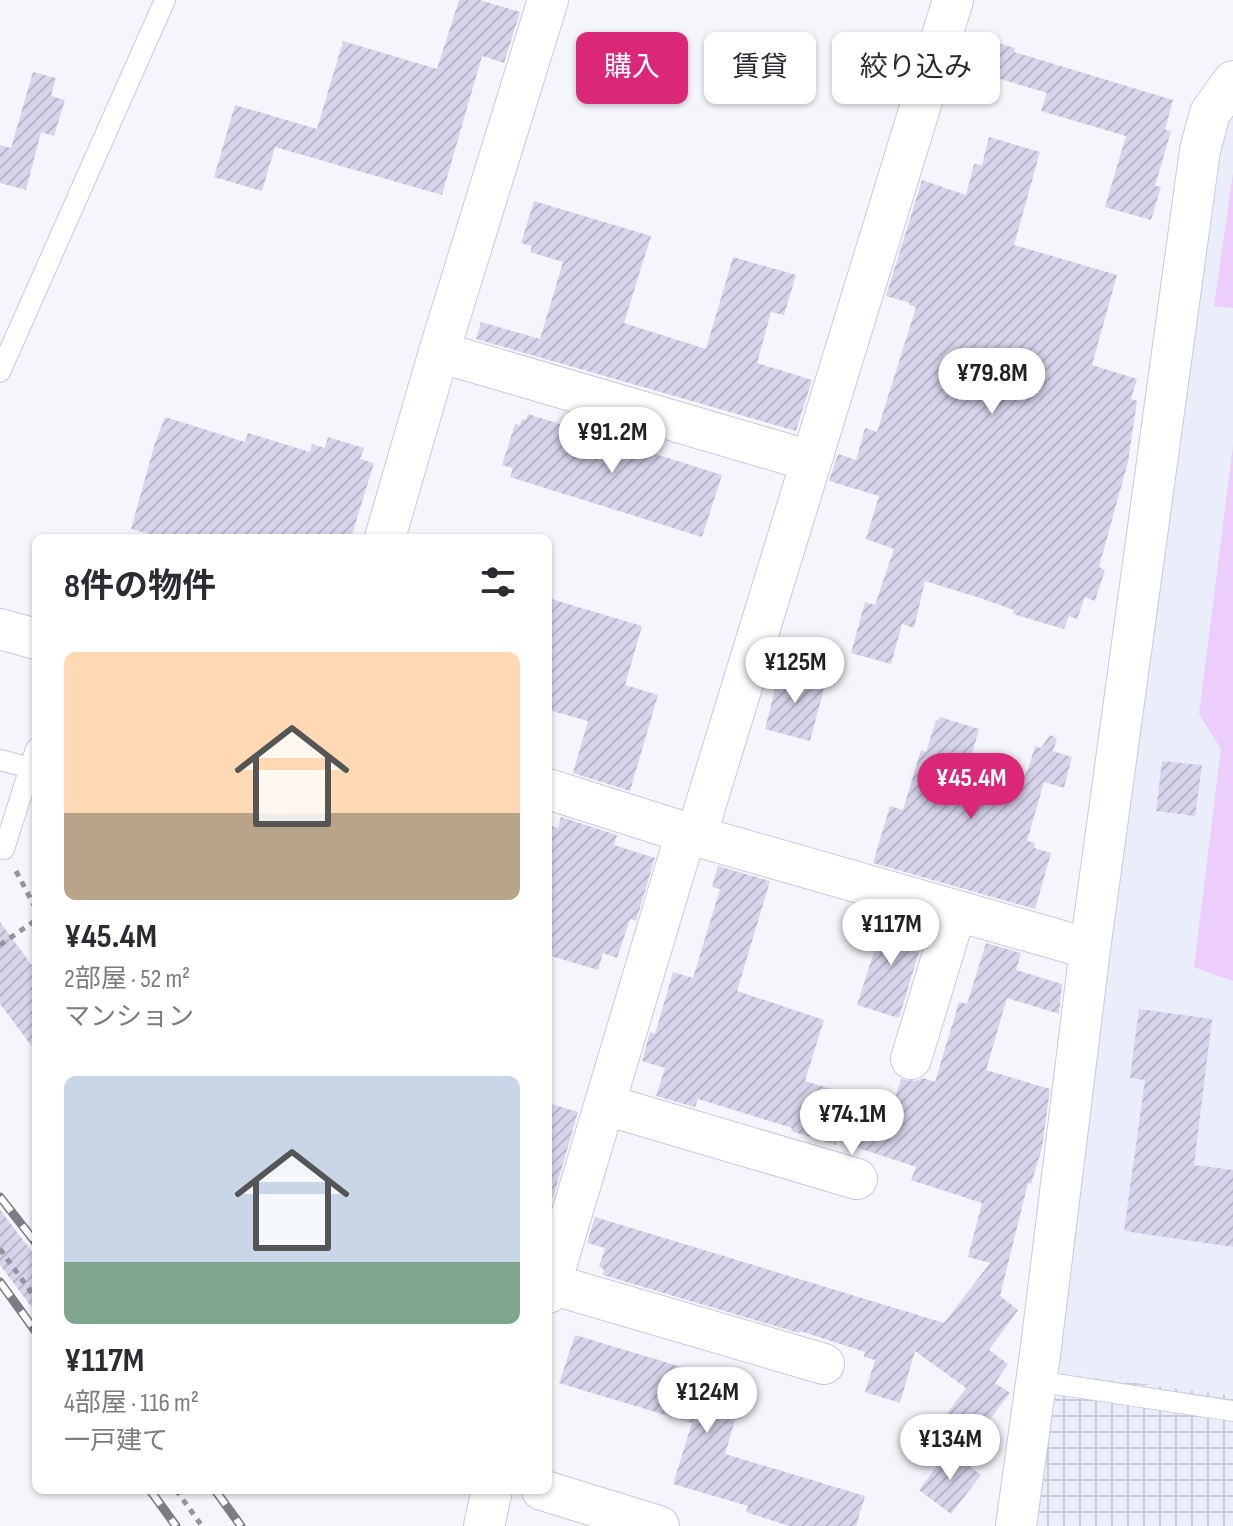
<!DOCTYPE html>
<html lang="ja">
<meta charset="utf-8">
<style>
:root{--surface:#fff;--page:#f2f2f3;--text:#2b2b33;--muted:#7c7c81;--accent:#db2777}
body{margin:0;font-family:"Sofia Sans Condensed","Noto Sans JP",sans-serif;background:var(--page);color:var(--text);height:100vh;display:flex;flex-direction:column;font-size:30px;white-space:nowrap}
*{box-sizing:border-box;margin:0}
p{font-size:26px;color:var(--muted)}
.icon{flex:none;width:44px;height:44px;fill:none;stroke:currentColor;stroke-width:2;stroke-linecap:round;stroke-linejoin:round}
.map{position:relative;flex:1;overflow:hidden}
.details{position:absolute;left:32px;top:534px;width:520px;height:960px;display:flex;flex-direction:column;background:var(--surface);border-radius:12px;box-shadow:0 2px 6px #0004}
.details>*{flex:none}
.banner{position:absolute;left:576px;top:32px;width:536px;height:72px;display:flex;gap:16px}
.price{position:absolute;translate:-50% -68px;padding:0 18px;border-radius:28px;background:#fff;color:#222;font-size:26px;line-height:52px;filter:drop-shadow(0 2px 4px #0008)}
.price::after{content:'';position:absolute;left:50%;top:48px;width:24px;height:18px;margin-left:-12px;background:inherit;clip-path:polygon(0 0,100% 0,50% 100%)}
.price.active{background:var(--accent);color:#fff}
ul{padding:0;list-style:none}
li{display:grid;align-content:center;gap:16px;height:424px;padding:0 32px}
li span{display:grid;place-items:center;height:248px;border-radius:12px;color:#555}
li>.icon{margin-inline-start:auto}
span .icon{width:144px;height:144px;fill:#fffc;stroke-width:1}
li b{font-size:34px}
h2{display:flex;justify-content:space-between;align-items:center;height:96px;padding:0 32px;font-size:34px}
.chip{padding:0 28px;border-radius:12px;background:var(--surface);box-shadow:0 2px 6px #0004;font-size:28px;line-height:72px}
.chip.active{background:var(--accent);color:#fff}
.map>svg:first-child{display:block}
.built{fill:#eaedfa}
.industrial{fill:url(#industrial-grid)}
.pitch{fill:#eccdfc}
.building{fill:url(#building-hatch)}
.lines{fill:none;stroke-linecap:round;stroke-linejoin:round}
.lane-casing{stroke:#c5cae1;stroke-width:22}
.street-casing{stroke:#c5cae1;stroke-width:42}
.path{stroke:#93959b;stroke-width:5;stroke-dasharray:6 6;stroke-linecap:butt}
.lane{stroke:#fff;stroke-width:20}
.street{stroke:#fff;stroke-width:40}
.rail-casing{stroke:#7c7d84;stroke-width:9}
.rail{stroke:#fff;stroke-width:6;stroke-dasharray:18;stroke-linecap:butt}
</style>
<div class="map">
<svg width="1233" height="1526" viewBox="0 0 1233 1526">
<defs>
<pattern id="industrial-grid" width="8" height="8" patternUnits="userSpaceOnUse" patternTransform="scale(2)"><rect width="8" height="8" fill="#eaedfa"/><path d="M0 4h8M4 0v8" fill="none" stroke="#c8cbd6"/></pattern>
<pattern id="building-hatch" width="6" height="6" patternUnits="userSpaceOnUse" patternTransform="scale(2)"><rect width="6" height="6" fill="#d8d4eb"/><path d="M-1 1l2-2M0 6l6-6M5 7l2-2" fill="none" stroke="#b9b6ca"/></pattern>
</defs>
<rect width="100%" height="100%" fill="#f5f6fb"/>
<path class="built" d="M1233 114V1396L1046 1371 1223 126Z"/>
<path class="industrial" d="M1046 1371 1233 1396V1526H1024Z"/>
<g class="pitch">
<path d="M1233 173V308L1214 306Z"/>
<path d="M1233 446V981L1194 967 1221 749 1199 714Z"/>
</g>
<g class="building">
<path d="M459 0H480L520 12 504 63 482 56 442 195 275 147 262 191 214 177 235 105 317 129 343 41 437 69Z"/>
<path d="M967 34 1015 48 1014 52 1173 100 1165 130 1171 131 1155 186 1161 187 1151 220 1105 207 1126 136 1041 111 1047 93 957 66Z"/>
<path d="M33 72 56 78 51 96 65 100 54 136 41 132 26 190 0 183V145L11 148Z"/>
<path d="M989 137 1040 152 1014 245 1117 275 1092 365 1137 379 1131 399 1137 401 1128 462 1099 567 1105 570 1095 601 1085 597 1077 619 1069 616 1064 629 1013 614 1014 610 983 599 925 581 914 628 902 624 891 664 851 653 865 602 875 605 894 549 866 539 879 496 829 481 838 454 856 460 865 428 877 432 916 307 909 305 910 303 886 296 922 180 966 195 974 164 982 165Z"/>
<path d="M534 201 651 236 624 323 706 349 733 257 796 275 784 315 771 312 757 363 812 380 796 431 476 339 481 322 540 339 563 262 530 252 532 246 521 243Z"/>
<path d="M528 414 722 475 702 537 510 477 513 468 502 465 515 424 520 425 522 419 526 420Z"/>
<path d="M165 417 245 442 248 433 310 452 312 444 325 448 328 437 364 448 360 459 374 463 351 538H164L131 529 155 443Z"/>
<path d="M548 598 642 626 625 685 658 695 630 791 573 773 588 721 548 710Z"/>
<path d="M780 669 826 681 810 741 765 729Z"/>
<path d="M940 717 979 729 967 771 971 773 967 785 1011 797 1028 770 1035 746 1041 748 1050 735 1057 738 1053 751 1072 757 1064 788 1044 782 1027 841 1035 843 1034 848 1051 853 1035 909 873 863 890 806 903 810 921 750 926 752 936 720 938 721Z"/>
<path d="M1162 761 1202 765 1195 816 1156 811Z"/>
<path d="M561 817 617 835 614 845 655 858 636 921 630 919 617 958 603 953 598 970 548 955V825L558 828Z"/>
<path d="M718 866 770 881 737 991 824 1020 805 1081 892 1108 901 1079 915 1081 923 1078 935 1082 959 1002 967 1004 986 943 1021 953 1016 970 1062 984 1059 1014 1007 998 986 1070 1050 1089 1042 1148 1031 1184 1028 1183 1000 1296 1018 1310 989 1350 1008 1364 995 1383 1010 1393 963 1454 933 1432 966 1388 915 1351 900 1403 865 1392 875 1360 864 1357 865 1352 800 1331 799 1333 603 1275 604 1269 599 1267 605 1248 587 1243 595 1217 944 1323 990 1263 968 1257 982 1203 911 1180 916 1167 837 1141 836 1145 791 1131 792 1128 698 1099 695 1107 656 1096 665 1068 642 1061 650 1032 655 1034 673 972 693 978 720 889 712 887Z"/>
<path d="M886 914 916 923 913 932 924 935 899 1018 857 1005Z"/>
<path d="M0 922 36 971V1052L0 1004Z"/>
<path d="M1139 1009 1212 1019 1194 1165 1233 1170V1247L1124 1231 1145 1080 1130 1078Z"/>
<path d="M548 1103 578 1112 553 1198 548 1197Z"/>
<path d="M0 1210 36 1257V1313L0 1265Z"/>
<path d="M575 1335 745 1386 725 1454 865 1496 856 1526H789L746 1512 748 1506 673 1484 692 1423 559 1383Z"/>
<path d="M949 1450 981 1475 951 1514 919 1490Z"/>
</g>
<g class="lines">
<g class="lane-casing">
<g id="lane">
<path d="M0 372 165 0"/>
<path d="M0 760 30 768"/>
<path d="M0 847 4 849 36 749"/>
<path d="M1036 1381 1233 1411"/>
</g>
</g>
<g class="street-casing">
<g id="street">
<path d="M439 352 797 457 814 453"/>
<path d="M385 538 439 352 548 0"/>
<path d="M0 629 36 639"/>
<path d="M548 789 696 836 1090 949 1041 1347 1016 1526"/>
<path d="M696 836 953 0"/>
<path d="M1090 949 1200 150 1210 113 1233 81"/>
<path d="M911 1059 956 911"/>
<path d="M606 1105 857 1179"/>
<path d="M551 1284 824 1364"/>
<path d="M548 1293 686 833"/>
<path d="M542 1490 659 1526"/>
<path d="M484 1526 492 1490"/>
</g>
</g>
<g class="path">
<path d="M16 871 36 909"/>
<path d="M0 945 36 920"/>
<path d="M0 1249 36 1299"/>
<path d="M176 1490 202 1526"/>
</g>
<use href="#lane" class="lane"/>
<use href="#street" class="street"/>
<g class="rail-casing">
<g id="rail">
<path d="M0 1197 36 1243"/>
<path d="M0 1282 36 1332"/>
<path d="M150 1490 176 1526"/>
<path d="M215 1490 241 1526"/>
</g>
</g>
<use href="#rail" class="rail"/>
</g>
</svg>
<b class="price" style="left:992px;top:416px">¥79.8M</b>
<b class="price" style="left:612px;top:475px">¥91.2M</b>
<b class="price" style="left:795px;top:705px">¥125M</b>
<b class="price active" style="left:971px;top:821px">¥45.4M</b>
<b class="price" style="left:891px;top:967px">¥117M</b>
<b class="price" style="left:852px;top:1157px">¥74.1M</b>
<b class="price" style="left:707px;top:1435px">¥124M</b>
<b class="price" style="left:950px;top:1482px">¥134M</b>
<div class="banner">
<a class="chip active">購入</a>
<a class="chip">賃貸</a>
<a class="chip">絞り込み</a>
</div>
<section class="details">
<h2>8件の物件<svg class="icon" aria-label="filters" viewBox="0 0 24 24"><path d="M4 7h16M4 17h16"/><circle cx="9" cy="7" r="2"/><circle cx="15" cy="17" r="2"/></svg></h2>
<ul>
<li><span style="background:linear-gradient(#ffd9b3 65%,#b9a48a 0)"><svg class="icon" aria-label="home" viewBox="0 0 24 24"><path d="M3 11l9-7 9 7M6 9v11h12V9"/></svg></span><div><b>¥45.4M</b><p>2部屋 · 52 m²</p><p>マンション</p></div></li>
<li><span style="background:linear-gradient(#c9d6e8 75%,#7fa58c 0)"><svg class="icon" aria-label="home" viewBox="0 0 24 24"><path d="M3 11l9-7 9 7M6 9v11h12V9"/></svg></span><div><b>¥117M</b><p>4部屋 · 116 m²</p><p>一戸建て</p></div></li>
</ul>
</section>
</div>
